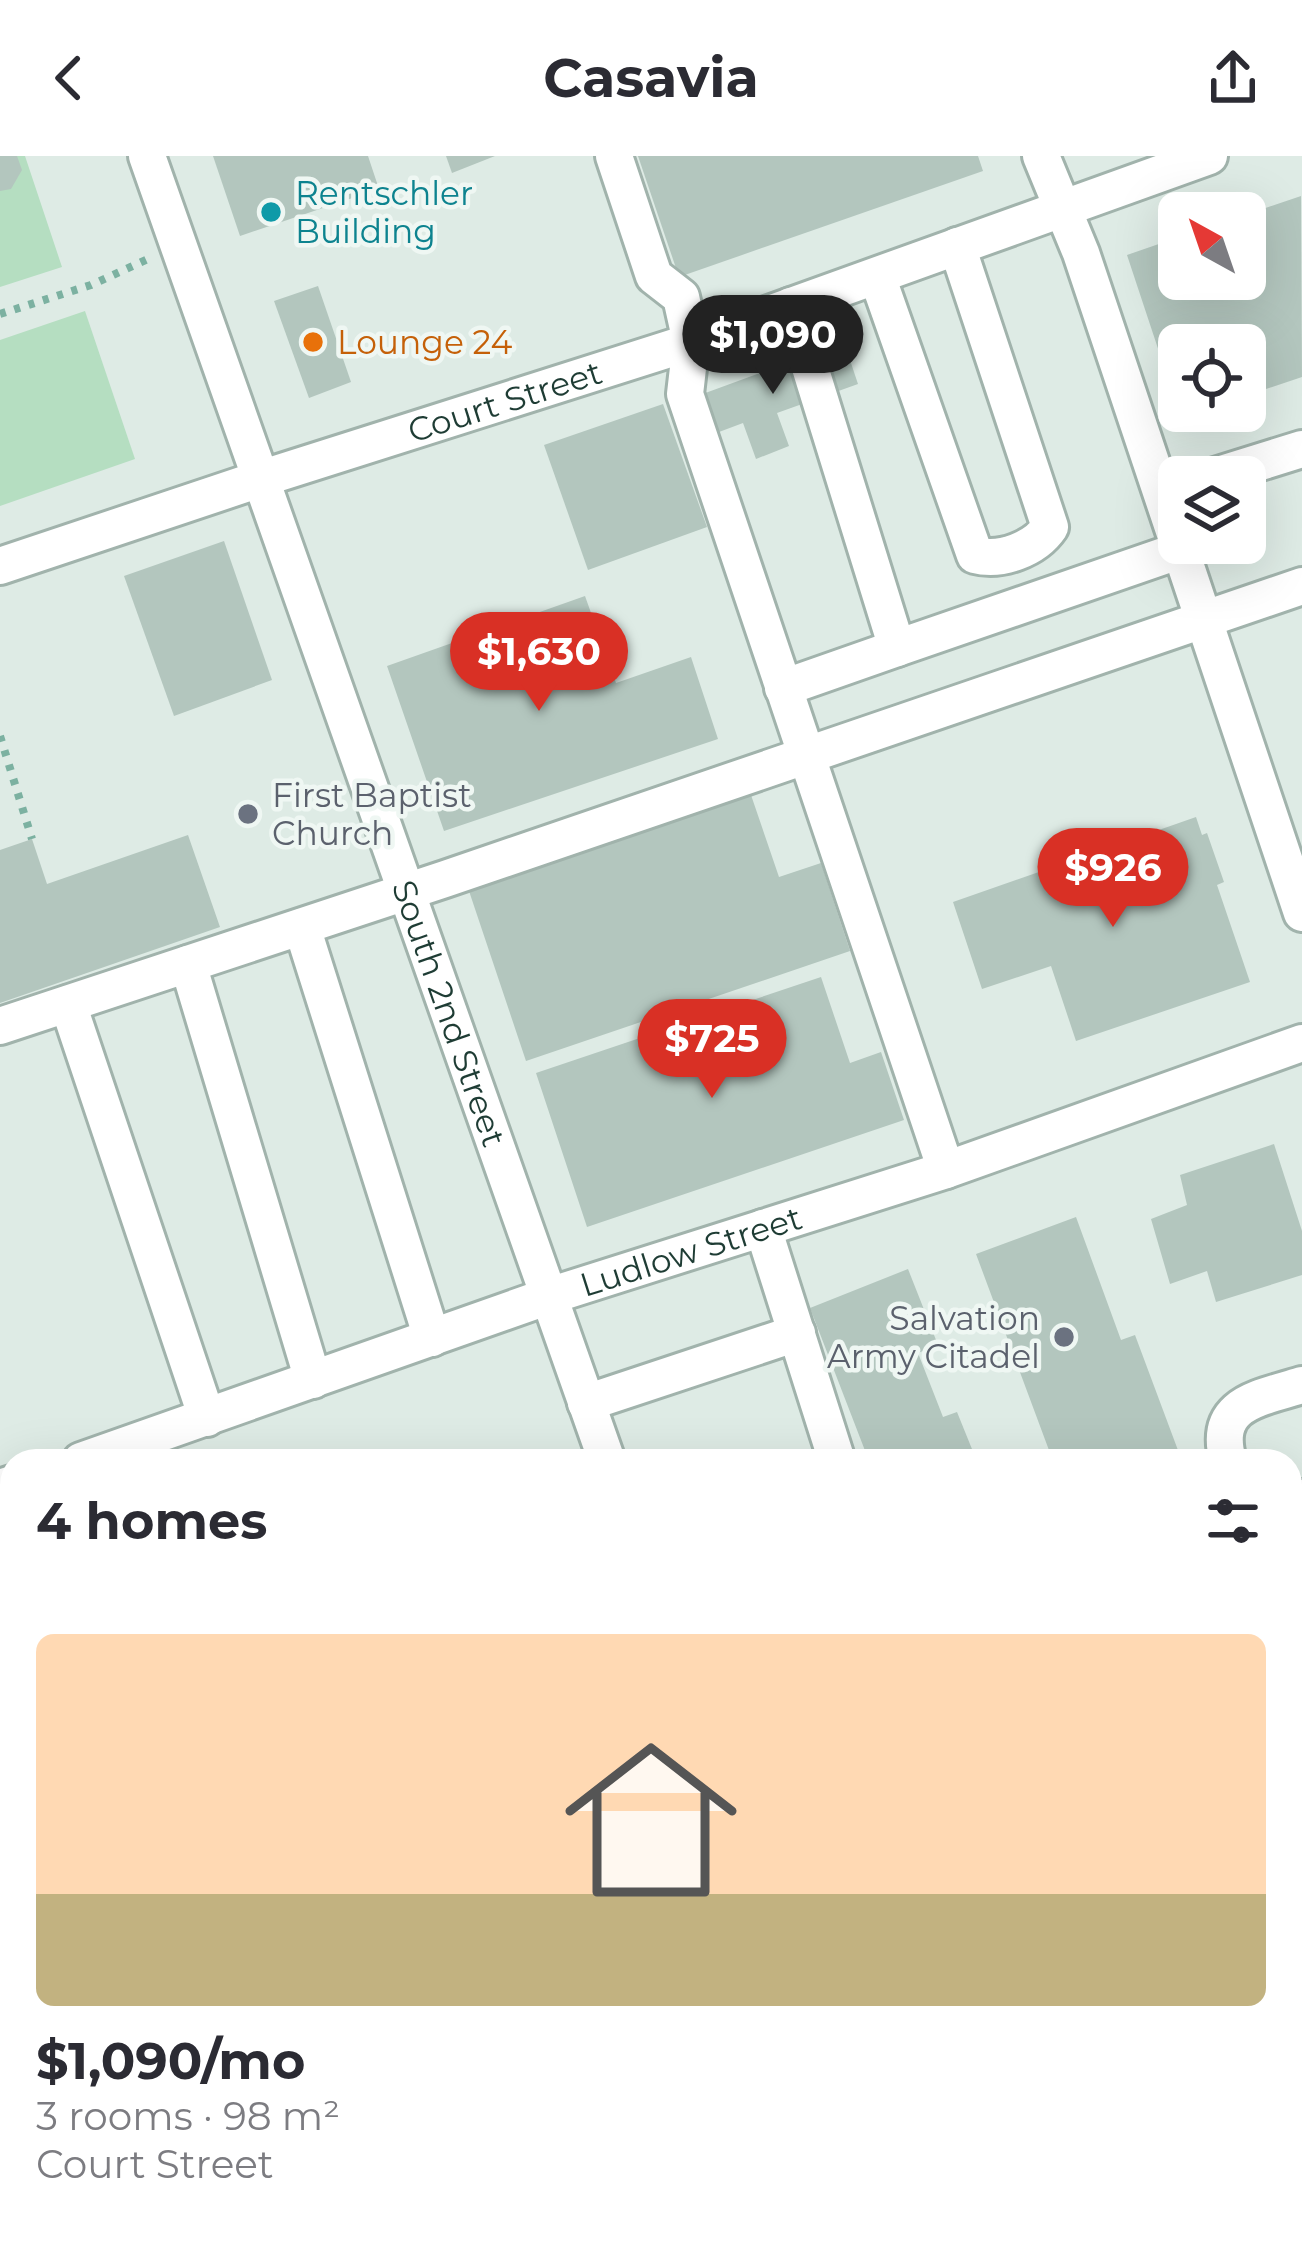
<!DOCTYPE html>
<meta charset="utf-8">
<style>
:root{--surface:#fff;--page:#f2f2f3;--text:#2b2b33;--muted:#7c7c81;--accent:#d93025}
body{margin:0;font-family:Montserrat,sans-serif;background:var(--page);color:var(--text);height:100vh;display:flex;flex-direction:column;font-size:45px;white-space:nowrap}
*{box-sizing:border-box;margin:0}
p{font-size:39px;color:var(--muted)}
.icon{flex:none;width:66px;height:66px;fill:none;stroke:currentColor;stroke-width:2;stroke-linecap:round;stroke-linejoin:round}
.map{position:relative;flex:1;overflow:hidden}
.drawer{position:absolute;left:0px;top:1293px;width:1302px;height:804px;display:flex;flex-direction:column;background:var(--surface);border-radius:36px 36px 0 0;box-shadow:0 12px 48px #0002}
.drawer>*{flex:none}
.needle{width:78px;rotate:320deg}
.controls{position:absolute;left:1158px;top:36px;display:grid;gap:24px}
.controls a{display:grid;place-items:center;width:108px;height:108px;border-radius:18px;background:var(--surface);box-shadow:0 12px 48px #0002;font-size:60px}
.price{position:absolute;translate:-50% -102px;padding:0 27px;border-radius:42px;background:var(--accent);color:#fff;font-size:39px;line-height:78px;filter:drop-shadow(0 3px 6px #0008)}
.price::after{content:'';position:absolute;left:50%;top:72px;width:36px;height:27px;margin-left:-18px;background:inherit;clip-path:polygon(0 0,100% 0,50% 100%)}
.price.active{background:#222;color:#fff}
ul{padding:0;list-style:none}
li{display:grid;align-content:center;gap:24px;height:636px;padding:0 36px}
li span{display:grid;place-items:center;height:372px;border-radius:18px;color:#555}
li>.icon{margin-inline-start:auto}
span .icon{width:216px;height:216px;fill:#fffc;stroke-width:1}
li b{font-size:51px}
h2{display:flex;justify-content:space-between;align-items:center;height:144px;padding:0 36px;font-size:51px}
header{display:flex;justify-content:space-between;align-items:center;height:156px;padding:0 36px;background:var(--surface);font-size:54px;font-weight:700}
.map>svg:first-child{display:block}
.green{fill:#b5dec1}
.building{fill:#b3c6be}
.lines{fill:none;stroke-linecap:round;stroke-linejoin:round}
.minor-casing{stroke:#a1b3ac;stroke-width:42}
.path{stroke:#7cb1a1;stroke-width:8;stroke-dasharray:6 9;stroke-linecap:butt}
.minor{stroke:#fff;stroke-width:36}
.rail-casing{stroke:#587870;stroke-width:14}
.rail{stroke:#eff7f3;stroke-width:9;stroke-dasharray:27;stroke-linecap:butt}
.culture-dot{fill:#0f9aa8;stroke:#eff7f3;stroke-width:4.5}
.food-dot{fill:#e8710a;stroke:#eff7f3;stroke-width:4.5}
.worship-dot{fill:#6b7280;stroke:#eff7f3;stroke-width:4.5}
.labels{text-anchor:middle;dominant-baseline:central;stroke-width:9;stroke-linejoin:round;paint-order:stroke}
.culture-label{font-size:33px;fill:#0d838f;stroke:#eff7f3;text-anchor:start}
.food-label{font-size:33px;fill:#c56008;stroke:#eff7f3;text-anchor:start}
.street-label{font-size:33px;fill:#1e3c34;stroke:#eff7f3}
.worship-label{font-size:33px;fill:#5b616d;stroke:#eff7f3;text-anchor:start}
</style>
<header><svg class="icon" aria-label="back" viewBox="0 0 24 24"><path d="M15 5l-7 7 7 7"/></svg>Casavia<svg class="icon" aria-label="share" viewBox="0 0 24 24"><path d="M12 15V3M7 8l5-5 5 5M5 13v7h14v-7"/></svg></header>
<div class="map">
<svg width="1302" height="2097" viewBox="0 0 1302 2097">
<rect width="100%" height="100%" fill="#deebe5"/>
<g class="green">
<path d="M0 0H25L62 111 0 131Z"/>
<path d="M85 155 135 303 0 350V184Z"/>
</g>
<g class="building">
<path d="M0 0H17L22 14 11 33 0 35Z"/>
<path d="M213 0H368L379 33 240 80Z"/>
<path d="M446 0H495L452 17Z"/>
<path d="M638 0H978L983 15 679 121Z"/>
<path d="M1301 40 1302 221 1245 240V189H1179L1178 253 1127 99 1179 81V123H1245V59Z"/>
<path d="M318 130 351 226 309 242 274 145Z"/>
<path d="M844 186 858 228 777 257 789 290 756 303 743 267 703 282 689 243Z"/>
<path d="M663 248 707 371 588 414 544 289Z"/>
<path d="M224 385 272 524 174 560 124 420Z"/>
<path d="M585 440 616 527 691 501 718 583 444 675 387 510Z"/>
<path d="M751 639 779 721 821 707 850 795 526 905 469 735Z"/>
<path d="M1196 661 1202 679 1207 677 1224 726 1217 729 1250 826 1076 885 1051 810 982 833 953 746Z"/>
<path d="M188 679 220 771 0 847V694L32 683 47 728Z"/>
<path d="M821 821 850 907 881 896 904 964 587 1071 536 917Z"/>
<path d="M1274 988 1302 1075V1119L1216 1146 1207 1115 1170 1128 1151 1063 1187 1049 1180 1019Z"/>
<path d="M1076 1061 1121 1184 1135 1179 1182 1305H1053L976 1098Z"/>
<path d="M908 1113 938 1189 918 1197 943 1261 957 1256 976 1303 994 1296 998 1305H869L810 1152Z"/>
<path d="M1302 1435V1511L1294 1514 1290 1503V1451Z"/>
<path d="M0 1626 12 1660V1760L0 1764Z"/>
<path d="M1290 1628 1302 1662V1728L1290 1732Z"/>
<path d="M1302 1865V2097H996L992 2085H1290V1869Z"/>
<path d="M52 2085H227L231 2097H42L39 2089Z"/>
</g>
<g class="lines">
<g class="minor-casing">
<g id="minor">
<path id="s1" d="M147 0 607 1305"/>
<path d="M614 0 654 120 681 141 691 186 685 238 946 1014"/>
<path d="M1041 0 1081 97 1302 757"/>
<path d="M877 120 975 399C1001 406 1035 393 1050 371L957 90"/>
<path d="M791 150 897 492 1181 394"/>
<path d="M1212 321 1302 293"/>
<path id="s2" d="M0 410 263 322 691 186 1209 0"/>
<path d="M783 532 897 492"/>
<path d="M302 771 432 1182"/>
<path d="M188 808 313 1224"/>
<path d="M68 848 207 1262"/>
<path d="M0 870 445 723 1302 430"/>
<path d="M763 1072 837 1305"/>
<path d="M586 1247 797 1177"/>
<path id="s3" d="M81 1305 549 1140 946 1014 1302 887"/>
<path d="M1228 1305C1212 1247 1258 1243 1302 1229"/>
<path d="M0 1332 12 1328"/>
<path d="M1290 1346 1302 1342"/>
<path d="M0 1787 12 1783"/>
<path d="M1290 1795 1302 1791"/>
<path d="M876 2085 880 2097"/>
<path d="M355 2097 388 2085"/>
</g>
</g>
<g class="path">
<path d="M0 158 91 129 150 102"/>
<path d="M0 580 32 683"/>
</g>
<use href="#minor" class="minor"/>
<g class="rail-casing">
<g id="rail">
<path d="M1290 1832 1302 1828"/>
<path d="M513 2097 548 2085"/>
</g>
</g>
<use href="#rail" class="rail"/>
</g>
<circle class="culture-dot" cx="271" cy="56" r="12"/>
<circle class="food-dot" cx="313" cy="186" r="12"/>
<g class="worship-dot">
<circle cx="248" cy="658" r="12"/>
<circle cx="1064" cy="1181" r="12"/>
</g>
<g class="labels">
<g class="culture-label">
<text x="295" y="37">Rentschler<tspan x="295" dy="38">Building</tspan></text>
</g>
<g class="food-label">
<text x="337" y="186">Lounge 24</text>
</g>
<g class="street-label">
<text stroke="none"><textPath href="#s2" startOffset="531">Court Street</textPath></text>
<text stroke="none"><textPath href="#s1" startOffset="909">South 2nd Street</textPath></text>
<text stroke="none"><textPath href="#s3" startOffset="645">Ludlow Street</textPath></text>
</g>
<g class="worship-label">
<text x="272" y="639">First Baptist<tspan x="272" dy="38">Church</tspan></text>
<text x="1040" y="1162" text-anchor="end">Salvation<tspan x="1040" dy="38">Army Citadel</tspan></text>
</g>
</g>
</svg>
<div class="controls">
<a><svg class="needle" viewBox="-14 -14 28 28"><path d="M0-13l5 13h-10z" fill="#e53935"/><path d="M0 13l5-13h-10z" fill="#7c7c81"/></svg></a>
<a><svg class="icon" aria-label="locate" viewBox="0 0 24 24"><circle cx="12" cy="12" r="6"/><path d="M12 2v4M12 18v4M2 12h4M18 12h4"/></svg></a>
<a><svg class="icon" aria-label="layers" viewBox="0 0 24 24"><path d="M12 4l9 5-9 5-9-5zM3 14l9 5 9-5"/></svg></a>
</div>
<b class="price active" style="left:773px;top:241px">$1,090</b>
<b class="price" style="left:539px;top:558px">$1,630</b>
<b class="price" style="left:1113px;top:774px">$926</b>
<b class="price" style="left:712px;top:945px">$725</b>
<section class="drawer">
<h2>4 homes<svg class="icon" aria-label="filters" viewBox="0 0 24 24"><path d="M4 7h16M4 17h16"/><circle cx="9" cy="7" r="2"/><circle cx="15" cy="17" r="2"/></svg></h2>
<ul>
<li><span style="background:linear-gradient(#ffd9b3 70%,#c2b280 0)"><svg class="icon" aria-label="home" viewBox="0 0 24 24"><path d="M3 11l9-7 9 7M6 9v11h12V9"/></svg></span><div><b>$1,090/mo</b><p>3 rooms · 98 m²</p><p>Court Street</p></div></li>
</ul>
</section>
</div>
